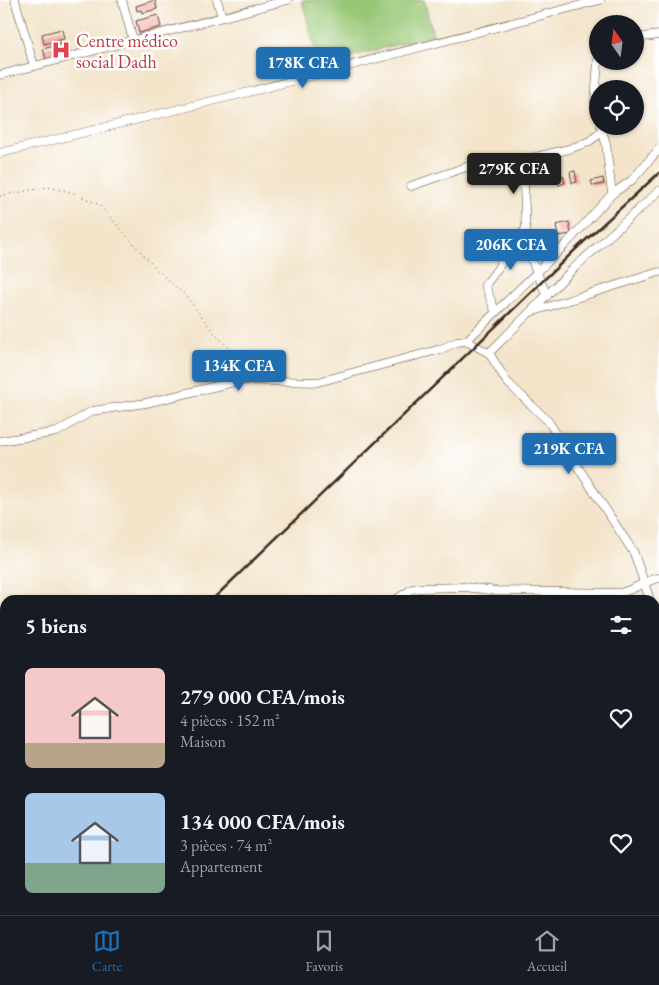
<!DOCTYPE html>
<html lang="fr">
<meta charset="utf-8">
<style>
:root{--surface:#171b24;--page:#242831;--text:#f1f3f6;--muted:#9ea1a6;--line:#363941;--accent:#1f6fb2}
body{margin:0;font-family:"EB Garamond",serif;background:var(--page);color:var(--text);height:100vh;display:flex;flex-direction:column;font-size:19px;white-space:nowrap}
*{box-sizing:border-box;margin:0}
p{font-size:16px;color:var(--muted)}
.icon{flex:none;width:28px;height:28px;fill:none;stroke:currentColor;stroke-width:2;stroke-linecap:round;stroke-linejoin:round}
.map{position:relative;flex:1;overflow:hidden}
.details{position:absolute;left:0px;top:595px;width:660px;height:320px;display:flex;flex-direction:column;background:var(--surface);border-radius:15px 15px 0 0;box-shadow:0 1px 4px #0004}
.details>*{flex:none}
.needle{width:32px;rotate:346deg}
.controls{position:absolute;left:589px;top:15px;display:grid;gap:10px}
.controls a{display:grid;place-items:center;width:55px;height:55px;border-radius:50%;background:var(--surface);box-shadow:0 1px 4px #0004;font-size:25px}
.price{position:absolute;translate:-50% -42px;padding:0 11px;border-radius:5px;background:var(--accent);color:#fff;font-size:16px;line-height:32px;filter:drop-shadow(0 1px 2px #0008)}
.price::after{content:'';position:absolute;left:50%;top:30px;width:15px;height:11px;margin-left:-8px;background:inherit;clip-path:polygon(0 0,100% 0,50% 100%)}
.price.on{background:#222;color:#fff}
ul{padding:0;list-style:none}
li{display:flex;align-items:center;gap:15px;height:125px;padding:0 25px}
li span{display:grid;place-items:center;flex:none;width:140px;height:100px;border-radius:8px;color:#555}
li>.icon{margin-inline-start:auto}
span .icon{width:60px;height:60px;fill:#fffc;stroke-width:1}
li b{font-size:21px}
h2{display:flex;justify-content:space-between;align-items:center;height:60px;padding:0 25px;font-size:21px}
.menu{display:flex;justify-content:space-around;align-items:center;height:70px;border-top:1px solid var(--line);background:var(--surface);font-size:14px;color:var(--muted)}
.menu a{display:grid;justify-items:center;gap:2px}
.menu .on{color:var(--accent)}
.map>svg:first-child{display:block}
.green{fill:#99c776;stroke:#6a784a}
.building{fill:#f7a39c}
.lines{fill:none;stroke-linecap:round;stroke-linejoin:round}
.street-casing{stroke:#574638;stroke-width:9}
.path{stroke:#574638;stroke-width:1;stroke-dasharray:1 4;stroke-linecap:butt}
.street{stroke:#fff;stroke-width:8}
.rail{stroke:#3b2a1e;stroke-width:2.5}
.labels{text-anchor:middle;dominant-baseline:central;stroke-width:5;stroke-linejoin:round;paint-order:stroke}
.health-label{font-size:18px;fill:#be3a42;stroke:#fff;text-anchor:start}
</style>
<div class="map">
<svg width="659" height="915" viewBox="0 0 659 915">
<rect width="100%" height="100%" fill="#fff"/>
<filter id="ink" filterUnits="userSpaceOnUse"><feTurbulence type="fractalNoise" baseFrequency=".02" numOctaves="2"/><feDisplacementMap in="SourceGraphic" scale="10" xChannelSelector="R" yChannelSelector="G"/><feConvolveMatrix kernelMatrix="1 2 1 2 8 2 1 2 1" color-interpolation-filters="sRGB"/></filter>
<filter id="wash" filterUnits="userSpaceOnUse"><feTurbulence type="fractalNoise" baseFrequency=".0096" numOctaves="4" result="noise"/><feDisplacementMap in="SourceGraphic" scale="20" xChannelSelector="R" yChannelSelector="G"/><feGaussianBlur stdDeviation="1.12" result="paint"/><feColorMatrix in="noise" values="0 0 0 0 0 0 0 0 0 0 0 0 0 0 0 0 0 1.4 0 .05"/><feComposite in="paint" operator="in"/></filter>
<g filter="url(#wash)">
<rect width="100%" height="100%" fill="#f3e4ca"/>
<path class="green" d="M302 0H424L433 35 319 65Z"/>
<g id="blocks">
<g class="building">
<path d="M155 0 157 9 142 13 141 10 137 11 136 6Z"/>
<path d="M158 15 161 27 139 33 136 21Z"/>
<path d="M62 29 64 39 44 44 42 34Z"/>
<path d="M65 43 68 53 46 59 43 49Z"/>
<path d="M575 171 577 182 572 183 570 172Z"/>
<path d="M563 175 565 183 559 185 557 177Z"/>
<path d="M603 178 604 184 593 186 591 181Z"/>
<path d="M569 222 571 234 558 236 556 225Z"/>
<path d="M3 863 5 871 2 873 0 864Z"/>
<path d="M421 910H437L429 915H424Z"/>
<path d="M473 910H484L485 915H474Z"/>
<path d="M513 910H521V912L514 914Z"/>
</g>
</g>
</g>
<g filter="url(#ink)">
<use href="#blocks" fill-opacity="0" stroke="#574638" stroke-width="1"/>
<g class="lines">
<g class="street-casing">
<g id="street">
<path d="M15 0 34 66"/>
<path d="M122 0 133 40"/>
<path d="M217 0 222 17"/>
<path d="M635 38 659 35"/>
<path d="M598 61 595 101 598 111"/>
<path d="M0 75 288 0"/>
<path d="M601 126 606 144 612 194"/>
<path d="M0 153 249 92 600 0"/>
<path d="M523 160 526 236 529 254 547 296"/>
<path d="M411 186 469 166 523 160 569 149 588 142 602 132"/>
<path d="M495 311 485 285C501 267 510 245 526 229"/>
<path d="M531 312 659 272"/>
<path d="M466 341 566 244 612 194 632 180 659 149"/>
<path d="M489 353 574 268 659 191"/>
<path d="M0 441 57 432 92 411 146 403 242 380 318 382 441 349 457 342 466 341 489 353 507 382 548 421 634 553 650 600"/>
<path d="M395 600 412 589 422 588 465 587 497 591 619 593C635 590 643 581 659 578"/>
<path d="M655 613 659 623"/>
<path d="M0 718H5"/>
<path d="M0 893 5 892"/>
</g>
</g>
<path class="path" d="M0 196 48 187 74 193 99 205 157 270 185 295 216 335 253 371"/>
<use href="#street" class="street"/>
<g class="rail">
<path d="M212 600 577 248 659 173"/>
<path d="M78 915 79 910"/>
</g>
</g>
</g>
<defs>
<g id="hospital-bare" transform="scale(1.5)"><path d="M-5-5h3v3.5h4V-5h3V5h-3V1.5h-4V5h-3Z" fill="#e0444e" stroke="#fff" stroke-width="2.5" paint-order="stroke"/></g>
</defs>
<g fill-rule="evenodd">
<use href="#hospital-bare" x="61" y="50"/>
</g>
<g class="labels">
<g class="health-label">
<text x="76" y="40">Centre médico<tspan x="76" dy="21">social Dadh</tspan></text>
</g>
</g>
</svg>
<div class="controls">
<a><svg class="needle" viewBox="-14 -14 28 28"><path d="M0-13l5 13h-10z" fill="#e53935"/><path d="M0 13l5-13h-10z" fill="#9ea1a6"/></svg></a>
<a><svg class="icon" aria-label="locate" viewBox="0 0 24 24"><circle cx="12" cy="12" r="6"/><path d="M12 2v4M12 18v4M2 12h4M18 12h4"/></svg></a>
</div>
<b class="price" style="left:303px;top:89px">178K CFA</b>
<b class="price on" style="left:514px;top:195px">279K CFA</b>
<b class="price" style="left:511px;top:271px">206K CFA</b>
<b class="price" style="left:239px;top:392px">134K CFA</b>
<b class="price" style="left:569px;top:475px">219K CFA</b>
<section class="details">
<h2>5 biens<svg class="icon" aria-label="filters" viewBox="0 0 24 24"><path d="M4 7h16M4 17h16"/><circle cx="9" cy="7" r="2"/><circle cx="15" cy="17" r="2"/></svg></h2>
<ul>
<li><span style="background:linear-gradient(#f6c9c9 75%,#b9a48a 0)"><svg class="icon" aria-label="home" viewBox="0 0 24 24"><path d="M3 11l9-7 9 7M6 9v11h12V9"/></svg></span><div><b>279 000 CFA/mois</b><p>4 pièces · 152 m²</p><p>Maison</p></div><svg class="icon" aria-label="heart" viewBox="0 0 24 24"><path d="M12 20l-8-8c-3-5 5-10 8-4 3-6 11-1 8 4z"/></svg></li>
<li><span style="background:linear-gradient(#a9c7e8 70%,#7fa58c 0)"><svg class="icon" aria-label="home" viewBox="0 0 24 24"><path d="M3 11l9-7 9 7M6 9v11h12V9"/></svg></span><div><b>134 000 CFA/mois</b><p>3 pièces · 74 m²</p><p>Appartement</p></div><svg class="icon" aria-label="heart" viewBox="0 0 24 24"><path d="M12 20l-8-8c-3-5 5-10 8-4 3-6 11-1 8 4z"/></svg></li>
</ul>
</section>
</div>
<nav class="menu">
<a class="on"><svg class="icon" aria-label="map" viewBox="0 0 24 24"><path d="M3 6l6-2 6 2 6-2v14l-6 2-6-2-6 2zM9 4v14M15 6v14"/></svg>Carte</a>
<a><svg class="icon" aria-label="saved" viewBox="0 0 24 24"><path d="M7 4h10v16l-5-4-5 4z"/></svg>Favoris</a>
<a><svg class="icon" aria-label="home" viewBox="0 0 24 24"><path d="M3 11l9-7 9 7M6 9v11h12V9"/></svg>Accueil</a>
</nav>
